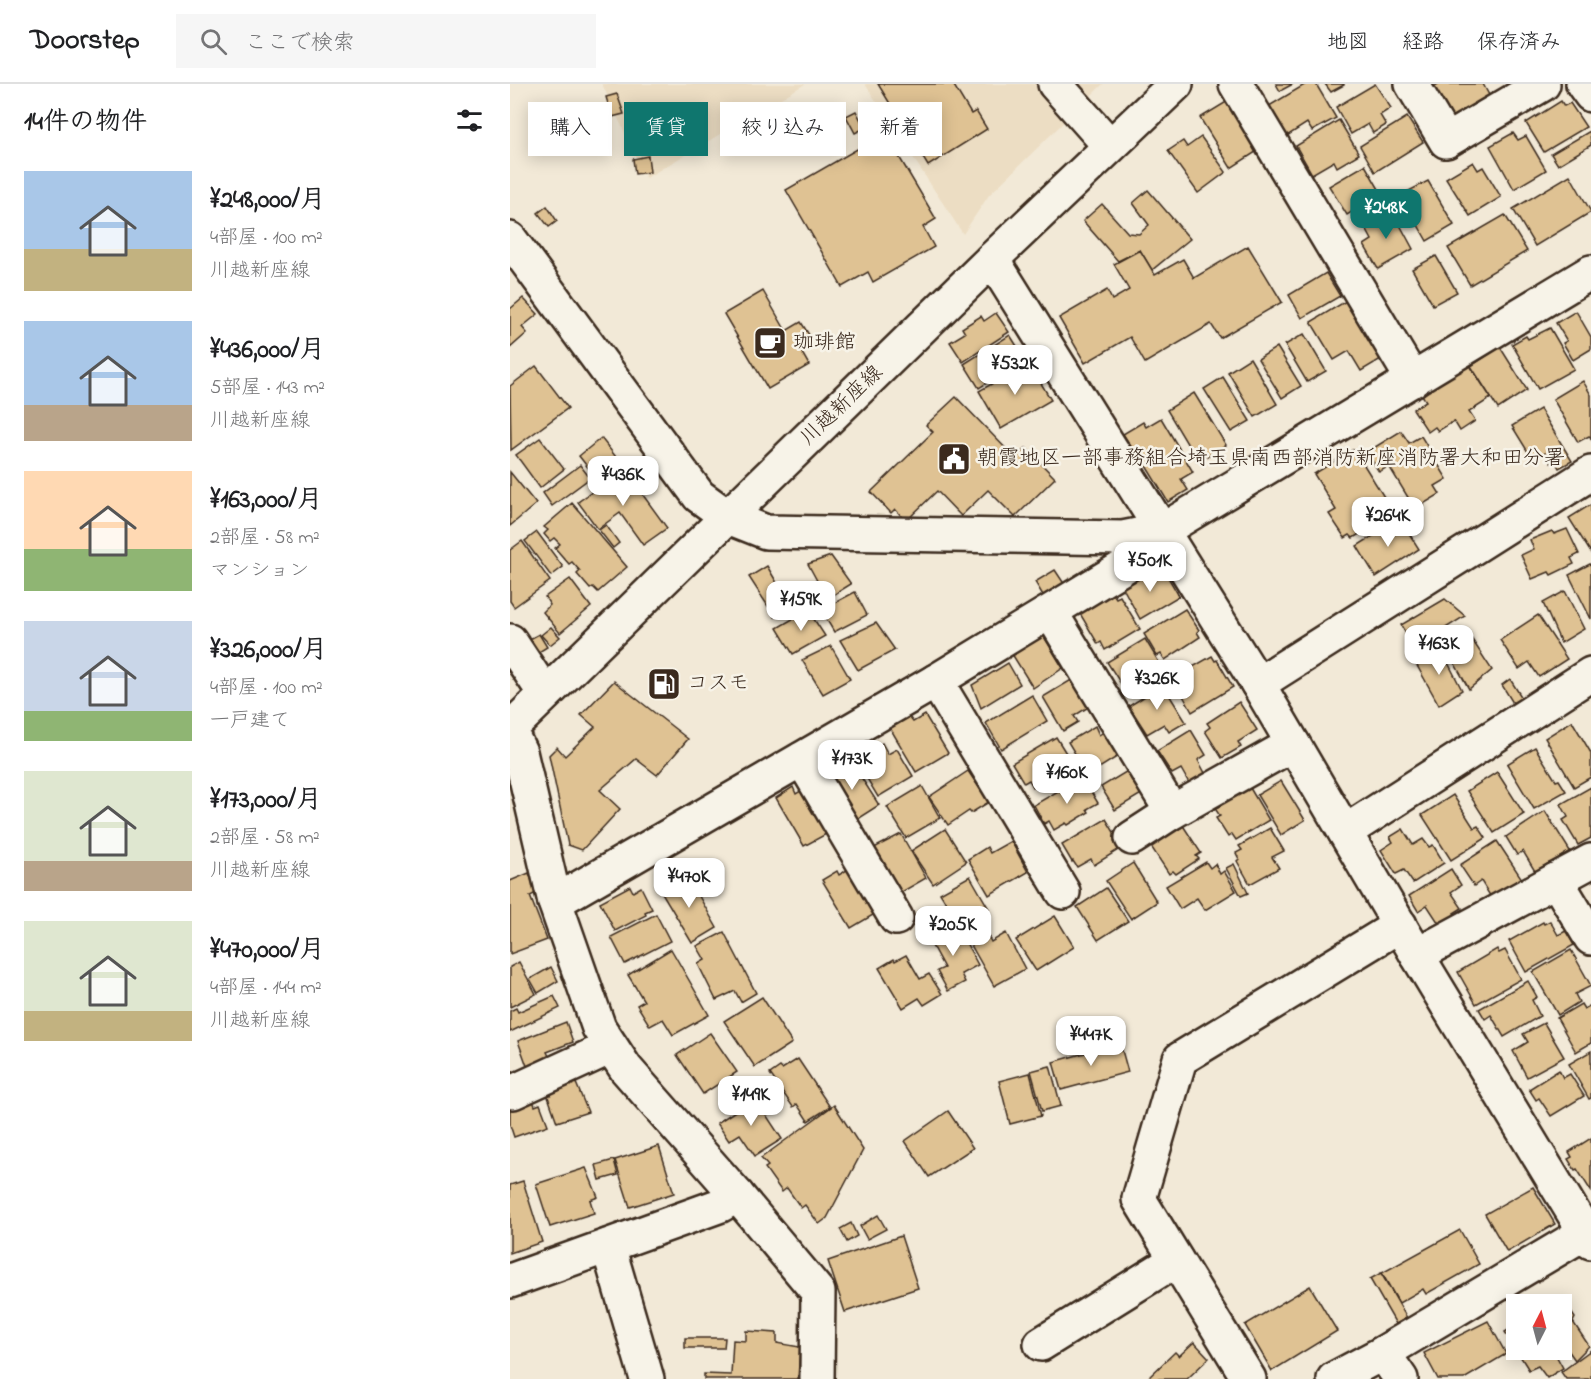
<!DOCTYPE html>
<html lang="ja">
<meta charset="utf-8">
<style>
:root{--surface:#fff;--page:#f6f6f6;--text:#202124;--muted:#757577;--line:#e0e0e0;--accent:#0f766e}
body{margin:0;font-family:"Indie Flower","Klee One",sans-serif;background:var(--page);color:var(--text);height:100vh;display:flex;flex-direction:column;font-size:22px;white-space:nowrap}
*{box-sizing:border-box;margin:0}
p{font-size:20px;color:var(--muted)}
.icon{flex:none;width:33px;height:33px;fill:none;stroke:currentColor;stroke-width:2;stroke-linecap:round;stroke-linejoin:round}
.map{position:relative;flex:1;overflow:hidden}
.drawer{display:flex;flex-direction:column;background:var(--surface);width:510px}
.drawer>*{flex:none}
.top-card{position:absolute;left:18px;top:18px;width:570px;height:54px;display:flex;gap:12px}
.needle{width:39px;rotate:6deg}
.fabs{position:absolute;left:996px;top:1210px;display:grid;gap:12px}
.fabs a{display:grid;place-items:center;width:66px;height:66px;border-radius:0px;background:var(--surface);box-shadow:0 3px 15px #0003;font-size:30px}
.price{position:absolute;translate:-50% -51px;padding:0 14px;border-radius:12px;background:#fff;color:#222;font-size:20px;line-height:39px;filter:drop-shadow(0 2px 3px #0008)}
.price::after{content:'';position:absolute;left:50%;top:36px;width:18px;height:14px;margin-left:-9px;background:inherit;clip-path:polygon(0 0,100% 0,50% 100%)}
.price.current{background:var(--accent);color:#fff}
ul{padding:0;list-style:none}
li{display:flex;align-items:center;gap:18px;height:150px;padding:0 24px}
li span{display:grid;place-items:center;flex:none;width:168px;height:120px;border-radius:0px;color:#555}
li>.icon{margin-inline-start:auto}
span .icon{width:72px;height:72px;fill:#fffc;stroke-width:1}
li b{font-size:26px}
h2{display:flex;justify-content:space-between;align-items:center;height:72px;padding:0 24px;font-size:26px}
.tag{padding:0 21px;border-radius:0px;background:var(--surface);box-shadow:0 3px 15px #0003;font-size:21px;line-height:54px}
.tag.current{background:var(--accent);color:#fff}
header{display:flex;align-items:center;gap:36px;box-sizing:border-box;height:84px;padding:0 30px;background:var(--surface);border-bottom:2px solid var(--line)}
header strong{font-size:28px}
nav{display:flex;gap:33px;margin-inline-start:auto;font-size:21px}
.search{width:420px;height:54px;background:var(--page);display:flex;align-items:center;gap:15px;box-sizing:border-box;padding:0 21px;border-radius:0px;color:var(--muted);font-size:22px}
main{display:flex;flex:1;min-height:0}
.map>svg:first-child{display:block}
.built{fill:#ecddc3}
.building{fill:#dfc293;stroke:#3b2a1e;stroke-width:1.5}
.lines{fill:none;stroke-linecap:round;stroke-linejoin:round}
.minor-casing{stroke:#3b2a1e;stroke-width:38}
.major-casing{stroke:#3b2a1e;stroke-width:38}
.minor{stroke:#f7f3e8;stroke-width:33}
.major{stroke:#f7f3e8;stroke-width:33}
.labels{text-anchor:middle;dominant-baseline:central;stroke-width:5;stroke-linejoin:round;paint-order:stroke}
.poi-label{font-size:21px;fill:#3b2a1e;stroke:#f7f3e8;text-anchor:start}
.street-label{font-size:21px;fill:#3b2a1e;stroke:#f7f3e8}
</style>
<header>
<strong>Doorstep</strong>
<div class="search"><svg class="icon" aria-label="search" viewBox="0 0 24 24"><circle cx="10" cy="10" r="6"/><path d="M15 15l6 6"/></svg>ここで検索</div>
<nav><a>地図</a><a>経路</a><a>保存済み</a></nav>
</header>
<main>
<section class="drawer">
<h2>14件の物件<svg class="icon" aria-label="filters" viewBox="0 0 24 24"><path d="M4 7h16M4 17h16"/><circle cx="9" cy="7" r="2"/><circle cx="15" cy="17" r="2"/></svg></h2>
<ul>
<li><span style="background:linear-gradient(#a9c7e8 65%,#c2b280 0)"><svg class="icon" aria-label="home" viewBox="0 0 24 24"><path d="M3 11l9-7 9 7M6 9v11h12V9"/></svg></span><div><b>¥248,000/月</b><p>4部屋 · 100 m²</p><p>川越新座線</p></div></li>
<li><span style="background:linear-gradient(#a9c7e8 70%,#b9a48a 0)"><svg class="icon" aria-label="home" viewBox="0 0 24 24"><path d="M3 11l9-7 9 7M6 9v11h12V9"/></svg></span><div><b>¥436,000/月</b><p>5部屋 · 143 m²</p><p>川越新座線</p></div></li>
<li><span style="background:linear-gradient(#ffd9b3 65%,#8fb573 0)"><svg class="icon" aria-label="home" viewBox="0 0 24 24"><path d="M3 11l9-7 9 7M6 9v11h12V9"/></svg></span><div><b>¥163,000/月</b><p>2部屋 · 58 m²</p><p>マンション</p></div></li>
<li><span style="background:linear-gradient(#c9d6e8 75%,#8fb573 0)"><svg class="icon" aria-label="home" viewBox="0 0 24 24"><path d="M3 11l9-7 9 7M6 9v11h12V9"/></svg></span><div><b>¥326,000/月</b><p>4部屋 · 100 m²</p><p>一戸建て</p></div></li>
<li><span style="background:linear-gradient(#dfe7d0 75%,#b9a48a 0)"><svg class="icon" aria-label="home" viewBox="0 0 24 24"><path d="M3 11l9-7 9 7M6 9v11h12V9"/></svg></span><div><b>¥173,000/月</b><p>2部屋 · 58 m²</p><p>川越新座線</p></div></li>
<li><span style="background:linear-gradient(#dfe7d0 75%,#c2b280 0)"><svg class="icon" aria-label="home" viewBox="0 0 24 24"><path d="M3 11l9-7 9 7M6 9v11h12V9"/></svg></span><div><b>¥470,000/月</b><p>4部屋 · 144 m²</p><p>川越新座線</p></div></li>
</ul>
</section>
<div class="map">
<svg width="1081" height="1295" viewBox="0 0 1081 1295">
<rect width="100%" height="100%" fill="#f2e9d7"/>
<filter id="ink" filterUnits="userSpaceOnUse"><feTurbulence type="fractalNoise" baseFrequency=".0167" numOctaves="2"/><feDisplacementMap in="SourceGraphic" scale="12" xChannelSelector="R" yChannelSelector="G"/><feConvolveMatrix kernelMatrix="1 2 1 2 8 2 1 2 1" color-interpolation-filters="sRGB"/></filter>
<g filter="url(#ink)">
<g class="built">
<path d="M92 0H295L136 94Z"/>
<path d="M355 0H593L479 111 453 150Z"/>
</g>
<g class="building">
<path d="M368 0H443L461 30 466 27 477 45 418 82Z"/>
<path d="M766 0H783L770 7Z"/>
<path d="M796 0H806L826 34 802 47 797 39 777 52 759 22Z"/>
<path d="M815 0H834V1L821 8Z"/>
<path d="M865 0 881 24 870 31 876 41 863 49 858 40 841 50 826 23Z"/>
<path d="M928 0H973L980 13 939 37 920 5Z"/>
<path d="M107 10 114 30 102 33 96 13Z"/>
<path d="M718 17 749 66 721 84 690 34Z"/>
<path d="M1051 17 1054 22 1060 19 1076 43 1034 68 1016 39Z"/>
<path d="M346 27 355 44 345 49 336 32Z"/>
<path d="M366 31 374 45 365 50 357 37Z"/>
<path d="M897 33 913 58 865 88 850 62Z"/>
<path d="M829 36 849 70 827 83 824 77 802 90 786 62Z"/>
<path d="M1080 47 1081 61 1048 81 1041 70Z"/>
<path d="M375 49 426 135 413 143 424 163 363 198 358 188 332 203 276 106Z"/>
<path d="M1003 49 1008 56 1016 52 1036 86 1004 105 980 62Z"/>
<path d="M691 53 716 88 688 109 658 67 673 57 677 63Z"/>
<path d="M138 72 140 88 125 90 123 75Z"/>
<path d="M963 78 968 86 973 83 991 113 960 132 936 94Z"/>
<path d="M855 81 877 119 856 132 851 122 837 131 819 102Z"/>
<path d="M1060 91 1081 128 1025 162 1003 125Z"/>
<path d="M918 97 944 141 917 157 891 111Z"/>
<path d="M638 106 680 155 642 186 630 166 608 177 573 137 592 120 618 149 629 150 639 141 623 119Z"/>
<path d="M37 122 47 137 39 143 28 129Z"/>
<path d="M882 126 903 165 868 185 854 161 862 156 854 141Z"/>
<path d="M995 131 1017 167 960 201 938 164Z"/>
<path d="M738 162 772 218 710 254 701 240 635 279 620 253 575 279 549 234 597 206 602 216 619 206 604 180 630 166 645 191 673 175 684 194Z"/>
<path d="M926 172 947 208 923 221 902 185Z"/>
<path d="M816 189 830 212 792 234 779 211Z"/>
<path d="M253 207 276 247 291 238 301 254 288 262 299 281 258 305 214 230Z"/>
<path d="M13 214 28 230 12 243 17 249 0 264V225Z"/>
<path d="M841 214 876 272 851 287 839 267 824 276 801 238Z"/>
<path d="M1066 227 1081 253V265L1063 276 1053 259 1057 257 1046 239Z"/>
<path d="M486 229 499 248 453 278 440 258 455 249 452 244 471 232 474 237Z"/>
<path d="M1040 244 1064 285 1028 305 1002 260 1016 252 1018 255Z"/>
<path d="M794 250 816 287 797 298 775 261Z"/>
<path d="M500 251 515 275 469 304 454 280Z"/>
<path d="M767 263 791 302 772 314 748 275Z"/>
<path d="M990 263 1017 306 988 325 961 282Z"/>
<path d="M740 274 767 320 745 333 718 288Z"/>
<path d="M519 279 541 316 491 345 469 307Z"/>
<path d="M959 280 981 314 959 328 965 337 950 347 944 337 928 347 925 343 918 348 903 325 916 317 912 311Z"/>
<path d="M26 282 58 324 1 366 0 302Z"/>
<path d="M713 293 740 337 721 348 694 305Z"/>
<path d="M1073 297 1081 311V355L1079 352 1068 358 1043 315Z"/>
<path d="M684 309 716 361 688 378 657 326Z"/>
<path d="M446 313 505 374 516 364 545 394 505 433 478 406 451 432 427 407 396 437 385 425 381 429 361 408 423 348 416 341Z"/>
<path d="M1030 325 1062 377 1049 384 1045 377 1041 379 1035 369 1023 376 1002 342Z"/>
<path d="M651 334 683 388 671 395 678 406 658 418 627 367 625 369 613 350 633 338 636 343Z"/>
<path d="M891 347 899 359 911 352 937 395 925 402 930 410 905 425 879 382 869 388 857 368Z"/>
<path d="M30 354 54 385 30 404 6 371Z"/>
<path d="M91 354 110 378 87 395 69 372Z"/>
<path d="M844 365 884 429 843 454 840 451 835 454 819 430 826 426 804 390Z"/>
<path d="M70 381 80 394 42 422 33 409Z"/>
<path d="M114 385 157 444 133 461 110 429 88 445 68 418Z"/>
<path d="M0 388 26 420 0 442Z"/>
<path d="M62 419 117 483 88 508 83 503 80 505 67 490 70 487 62 478 59 480 45 464 50 460 44 454 40 457 34 450 38 446 34 443Z"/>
<path d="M1080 421 1081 423V469L1059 434Z"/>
<path d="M890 435 909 465 866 493 847 462Z"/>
<path d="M96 441 109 459 103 464 89 446Z"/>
<path d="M1057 445 1069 470 1061 474 1064 480 1041 491 1039 488 1022 495 1011 471 1024 465 1020 456 1042 447 1044 450Z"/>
<path d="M27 448 53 483 41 492 15 457Z"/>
<path d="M12 457 40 497 4 523 0 517V466Z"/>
<path d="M321 472 341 500 317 515 298 480Z"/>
<path d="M1080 480 1081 481V535L1059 491Z"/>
<path d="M257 482 282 524 265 533 239 493Z"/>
<path d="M641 485 646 493 655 488 669 512 630 535 612 502Z"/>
<path d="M545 486 555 501 534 513 525 498Z"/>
<path d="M60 495 81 523 50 549 33 528 40 521 35 513Z"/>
<path d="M1055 507 1074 545 1051 559 1033 519Z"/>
<path d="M345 508 357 531 324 548 311 526Z"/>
<path d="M602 508 606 514 610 512 630 545 595 566 591 558 588 560 569 528Z"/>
<path d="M935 515 955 532 904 564 891 541Z"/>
<path d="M675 525 689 546 687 548 690 553 655 576 651 570 647 572 634 550Z"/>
<path d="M298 526 315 552 283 570 267 544Z"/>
<path d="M1028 531 1057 575 1029 593 1019 578 1009 585 990 556Z"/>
<path d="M366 539 385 566 348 586 330 556Z"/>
<path d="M41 543 50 553 40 561 31 551Z"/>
<path d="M957 548 982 586 959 605 935 562Z"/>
<path d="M29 550 37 563 24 571 16 557Z"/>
<path d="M533 551 553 584 523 604 502 570Z"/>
<path d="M635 555 653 585 629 599 626 595 613 603 597 578Z"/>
<path d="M321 562 340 595 313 610 292 576Z"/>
<path d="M931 565 952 606 929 621 905 578Z"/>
<path d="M702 572 705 577 707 576 723 603 682 628 671 608 676 606 667 592Z"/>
<path d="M498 579 510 600 471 624 462 601Z"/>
<path d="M563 595 580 622 564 632 568 638 553 647 533 613Z"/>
<path d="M1000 595 1012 614 1003 619 992 601Z"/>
<path d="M104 597 178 655 147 691 126 675 90 706 110 725 72 766 58 761 39 671 47 663 55 672 85 643 71 631Z"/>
<path d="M653 601 676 638 659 648 654 640 637 650 619 622Z"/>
<path d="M522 611 537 637 491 665 476 639Z"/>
<path d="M729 618 747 646 728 658 731 663 712 674 695 647 700 643 697 639Z"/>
<path d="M415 631 438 669 406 688 380 644 399 633 403 638Z"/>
<path d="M1062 637 1081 669V693L1064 703 1035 654Z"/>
<path d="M585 642 589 651 595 647 610 671 578 691 558 658Z"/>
<path d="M681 646 696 671 688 676 695 689 679 699 671 685 662 690 647 667Z"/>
<path d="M546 653 564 682 537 697 536 695 523 703 519 696 514 699 502 679Z"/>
<path d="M372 659 378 670 387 665 403 692 368 713 346 676Z"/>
<path d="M1025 663 1046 697 1049 696 1056 707 1024 725 997 680Z"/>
<path d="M340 676 369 721 344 737 315 693Z"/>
<path d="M619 686 633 709 605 726 591 703Z"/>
<path d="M458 687 479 718 461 729 459 727 438 741 419 713Z"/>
<path d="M987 688 1014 730 984 749 957 707Z"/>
<path d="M572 693 588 719 577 725 579 728 558 741 556 739 544 746 539 737 534 740 524 721Z"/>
<path d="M771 697 795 736 771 751 747 711Z"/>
<path d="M412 702 430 734 396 754 377 723Z"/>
<path d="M283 703 286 710 294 705 320 748 294 762 266 714Z"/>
<path d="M1081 703V754L1068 761 1053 736 1058 733 1051 720Z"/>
<path d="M740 704 759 736 726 756 722 750 718 753 706 734 710 732 704 723Z"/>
<path d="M943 711 964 744 968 742 976 754 941 776 912 731Z"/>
<path d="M1035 727 1060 767 1026 789 1013 767 1007 771 996 753Z"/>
<path d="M596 735 613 763 584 781 581 775 567 783 563 777 562 778 552 761Z"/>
<path d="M672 740 691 769 686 772 689 775 666 790 663 787 659 790 640 761Z"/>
<path d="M760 744 774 767 762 773 769 784 740 800 727 777 729 775 726 769 732 766 729 762Z"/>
<path d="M435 745 456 778 423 800 401 767Z"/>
<path d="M893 745 903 761 913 755 919 763 923 761 934 779 903 799 894 786 886 790 871 766 883 758 880 753Z"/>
<path d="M391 750 416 794 390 809 364 764Z"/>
<path d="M501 757 518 788 479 811 458 775 477 763 480 769Z"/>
<path d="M987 757 1012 795 982 815 971 797 964 802 950 781Z"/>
<path d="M696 778 700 784 705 780 710 790 714 787 726 807 695 826 687 814 670 825 656 802Z"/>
<path d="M623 779 647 818 621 835 596 797Z"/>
<path d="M724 780 738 809 731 812 716 784Z"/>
<path d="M340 784 368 828 341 844 312 796 327 787 329 791Z"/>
<path d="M941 785 951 801 941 808 952 824 944 829 946 831 930 841 917 821 908 827 899 812Z"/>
<path d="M19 789 26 809 20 812 37 856 0 870V797Z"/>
<path d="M177 791 207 844 182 859 151 807Z"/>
<path d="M460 792 479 825 450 842 430 809Z"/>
<path d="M120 802 123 808 131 803 142 825 135 828 136 831 105 847 90 818Z"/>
<path d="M596 804 618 837 588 856 567 823Z"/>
<path d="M146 830 160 857 115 880 101 853Z"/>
<path d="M545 832 564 863 526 887 506 856Z"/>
<path d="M1040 837 1048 851 1056 847 1064 861 1016 888 999 857 1033 838 1034 840Z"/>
<path d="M447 842 468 881 451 890 455 898 438 907 427 887 434 884 420 858 428 854 427 852Z"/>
<path d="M214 848 246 909 231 918 225 907 206 916 188 880 195 876 187 862Z"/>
<path d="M496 849 515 885 484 902 461 861 478 852 481 858Z"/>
<path d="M161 865 199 931 163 951 153 935 140 942 127 921 134 917 118 891Z"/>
<path d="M987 865 989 869 995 866 1011 895 966 920 948 888Z"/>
<path d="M1061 866 1081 902 1065 910 1069 918 1048 931 1023 888Z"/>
<path d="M396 871 410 895 419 890 432 910 414 921 409 914 393 924 369 884 384 875 385 877Z"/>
<path d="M9 878 26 910 0 923V883Z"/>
<path d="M41 883 48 897 28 909 20 895Z"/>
<path d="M1018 897 1027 913 1022 916 1030 932 994 953 981 931 975 935 969 925Z"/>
<path d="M44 912 50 924 0 948V927L6 924 8 928Z"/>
<path d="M252 913 282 959 245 983 214 937Z"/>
<path d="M1071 920 1074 925 1081 921V959L1066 968 1047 934Z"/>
<path d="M56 938 63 958 37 968 40 974 17 982 8 957Z"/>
<path d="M1034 939 1054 973 1017 993 1003 967 1018 958 1013 950Z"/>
<path d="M200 949 227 988 193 1010 167 971Z"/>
<path d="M610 959 618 988 551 1006 543 978Z"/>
<path d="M1081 967V1014L1079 1015 1059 980Z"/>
<path d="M288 975 320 1023 298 1037 287 1020 283 1023 260 990 270 983 272 985Z"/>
<path d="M540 982 551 1022 532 1027 521 987Z"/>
<path d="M1049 986 1053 994 1060 990 1074 1012 1041 1032 1029 1014 1026 1016 1019 1005Z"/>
<path d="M520 989 531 1032 500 1040 489 997Z"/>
<path d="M66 999 78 1028 47 1038 37 1010Z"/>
<path d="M21 1011 25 1022 30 1020 38 1041 4 1053 0 1041V1018Z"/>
<path d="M245 1014 272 1055 245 1072 230 1050 219 1057 207 1039Z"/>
<path d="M324 1021 353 1066 317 1134 309 1140 295 1121 291 1124 277 1104 272 1108 255 1084 258 1082 251 1074Z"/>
<path d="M438 1027 463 1064 419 1093 395 1057Z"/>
<path d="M1081 1054V1107L1067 1085 1065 1086 1058 1075 1062 1073 1059 1068Z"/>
<path d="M149 1062 164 1109 120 1123 105 1076Z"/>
<path d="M104 1076 108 1091 90 1096 86 1081Z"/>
<path d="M76 1084 88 1113 80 1116 84 1129 40 1143 26 1100Z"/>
<path d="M13 1097 32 1158 0 1169V1101Z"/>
<path d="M1023 1103 1045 1140 997 1168 975 1130Z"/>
<path d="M368 1131 376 1145 357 1155 350 1142Z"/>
<path d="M341 1139 347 1152 337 1158 330 1145Z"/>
<path d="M950 1146 969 1180 916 1210 913 1205 889 1219 872 1189Z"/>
<path d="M391 1152 408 1204 335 1228 318 1177Z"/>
<path d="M871 1189 897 1234 886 1240 860 1195Z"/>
<path d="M800 1202 827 1247 762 1287 735 1241Z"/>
<path d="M1052 1224 1054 1227 1059 1225 1065 1234 1063 1238 1079 1262 1065 1276 1053 1259 1052 1260Z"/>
<path d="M978 1237 996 1270 954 1295H928L914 1269Z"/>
<path d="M1006 1241V1266H1043L1053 1284 1037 1294 1028 1282 1019 1286 995 1248Z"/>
<path d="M236 1247 267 1249V1259L290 1263 288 1295H194V1290L221 1291 223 1256 236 1257Z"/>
<path d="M175 1254H215L214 1264H175Z"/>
<path d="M684 1258 699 1274 677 1295H637L665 1268 669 1272Z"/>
<path d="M1081 1266V1295H1056L1051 1288Z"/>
</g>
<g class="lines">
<g class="minor-casing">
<g id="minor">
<path d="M545 0 600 62"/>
<path d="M726 0 903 296"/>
<path d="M902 0 936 57 1033 0"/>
<path d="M1073 0 1081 11"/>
<path d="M0 155 189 412 218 433 256 448 613 454 653 446 1081 188"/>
<path d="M482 175 748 600 907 871 1081 1158"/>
<path d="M541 529 662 728"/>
<path d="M0 557 35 610"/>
<path d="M426 597 553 808"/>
<path d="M748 600 1081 389"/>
<path d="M0 647 10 668 45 818 89 944 116 985 227 1111 308 1208 307 1295"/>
<path d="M292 675 386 834"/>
<path d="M835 748 1081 590"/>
<path d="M622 754 662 728 783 660"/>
<path d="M1046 796 1081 854"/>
<path d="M45 818 426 597 658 456"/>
<path d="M907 871 1081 777"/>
<path d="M3 1008 101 963"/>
<path d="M98 1162 137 1295"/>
<path d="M0 1197 211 1121 227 1111"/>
<path d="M531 1260 666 1176"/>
<path d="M873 1269 891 1295"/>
<path d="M739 1295 629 1115 670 975 890 841"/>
<path d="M824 1295 873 1269 1081 1145"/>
</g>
</g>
<g class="major-casing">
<path id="major" d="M0 645 482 175 666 0"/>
</g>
<use href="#minor" class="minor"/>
<use href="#major" class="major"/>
</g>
</g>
<defs>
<g id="cafe-square" transform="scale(1.725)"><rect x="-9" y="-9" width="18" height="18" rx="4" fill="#3b2a1e" stroke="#f7f3e8"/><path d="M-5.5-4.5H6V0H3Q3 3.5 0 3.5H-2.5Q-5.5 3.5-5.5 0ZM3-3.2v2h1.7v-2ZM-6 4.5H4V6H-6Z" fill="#fff"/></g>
<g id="civic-square" transform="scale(1.725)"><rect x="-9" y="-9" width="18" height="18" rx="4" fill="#3b2a1e" stroke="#f7f3e8"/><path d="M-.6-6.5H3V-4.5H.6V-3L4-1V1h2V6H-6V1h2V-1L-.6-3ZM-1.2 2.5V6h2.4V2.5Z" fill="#fff"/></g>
<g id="fuel-square" transform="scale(1.725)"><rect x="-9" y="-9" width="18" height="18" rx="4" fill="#3b2a1e" stroke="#f7f3e8"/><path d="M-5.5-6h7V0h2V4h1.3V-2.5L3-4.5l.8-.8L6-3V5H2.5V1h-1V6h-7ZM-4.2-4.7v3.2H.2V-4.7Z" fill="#fff"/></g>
</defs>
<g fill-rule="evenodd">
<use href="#cafe-square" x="260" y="259"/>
<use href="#civic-square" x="444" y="375"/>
<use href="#fuel-square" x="154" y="600"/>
</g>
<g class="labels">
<g class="poi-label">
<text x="283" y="259">珈琲館</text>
<text x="467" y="375">朝霞地区一部事務組合埼玉県南西部消防新座消防署大和田分署</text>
<text x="177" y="600">コスモ</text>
</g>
<g class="street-label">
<text transform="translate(332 322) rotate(-44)">川越新座線</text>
</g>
</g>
</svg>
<div class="fabs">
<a><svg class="needle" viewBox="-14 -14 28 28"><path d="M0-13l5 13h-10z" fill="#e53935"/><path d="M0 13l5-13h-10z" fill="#757577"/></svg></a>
</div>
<b class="price current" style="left:876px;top:156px">¥248K</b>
<b class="price" style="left:505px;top:312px">¥532K</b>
<b class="price" style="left:113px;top:423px">¥436K</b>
<b class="price" style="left:878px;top:464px">¥264K</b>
<b class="price" style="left:640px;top:509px">¥501K</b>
<b class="price" style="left:291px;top:548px">¥159K</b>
<b class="price" style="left:929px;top:592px">¥163K</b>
<b class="price" style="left:647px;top:627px">¥326K</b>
<b class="price" style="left:342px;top:707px">¥173K</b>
<b class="price" style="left:557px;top:721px">¥160K</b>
<b class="price" style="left:179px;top:825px">¥470K</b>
<b class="price" style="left:443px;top:873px">¥205K</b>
<b class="price" style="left:581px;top:983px">¥447K</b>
<b class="price" style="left:241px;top:1043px">¥149K</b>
<div class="top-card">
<a class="tag">購入</a>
<a class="tag current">賃貸</a>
<a class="tag">絞り込み</a>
<a class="tag">新着</a>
</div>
</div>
</main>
